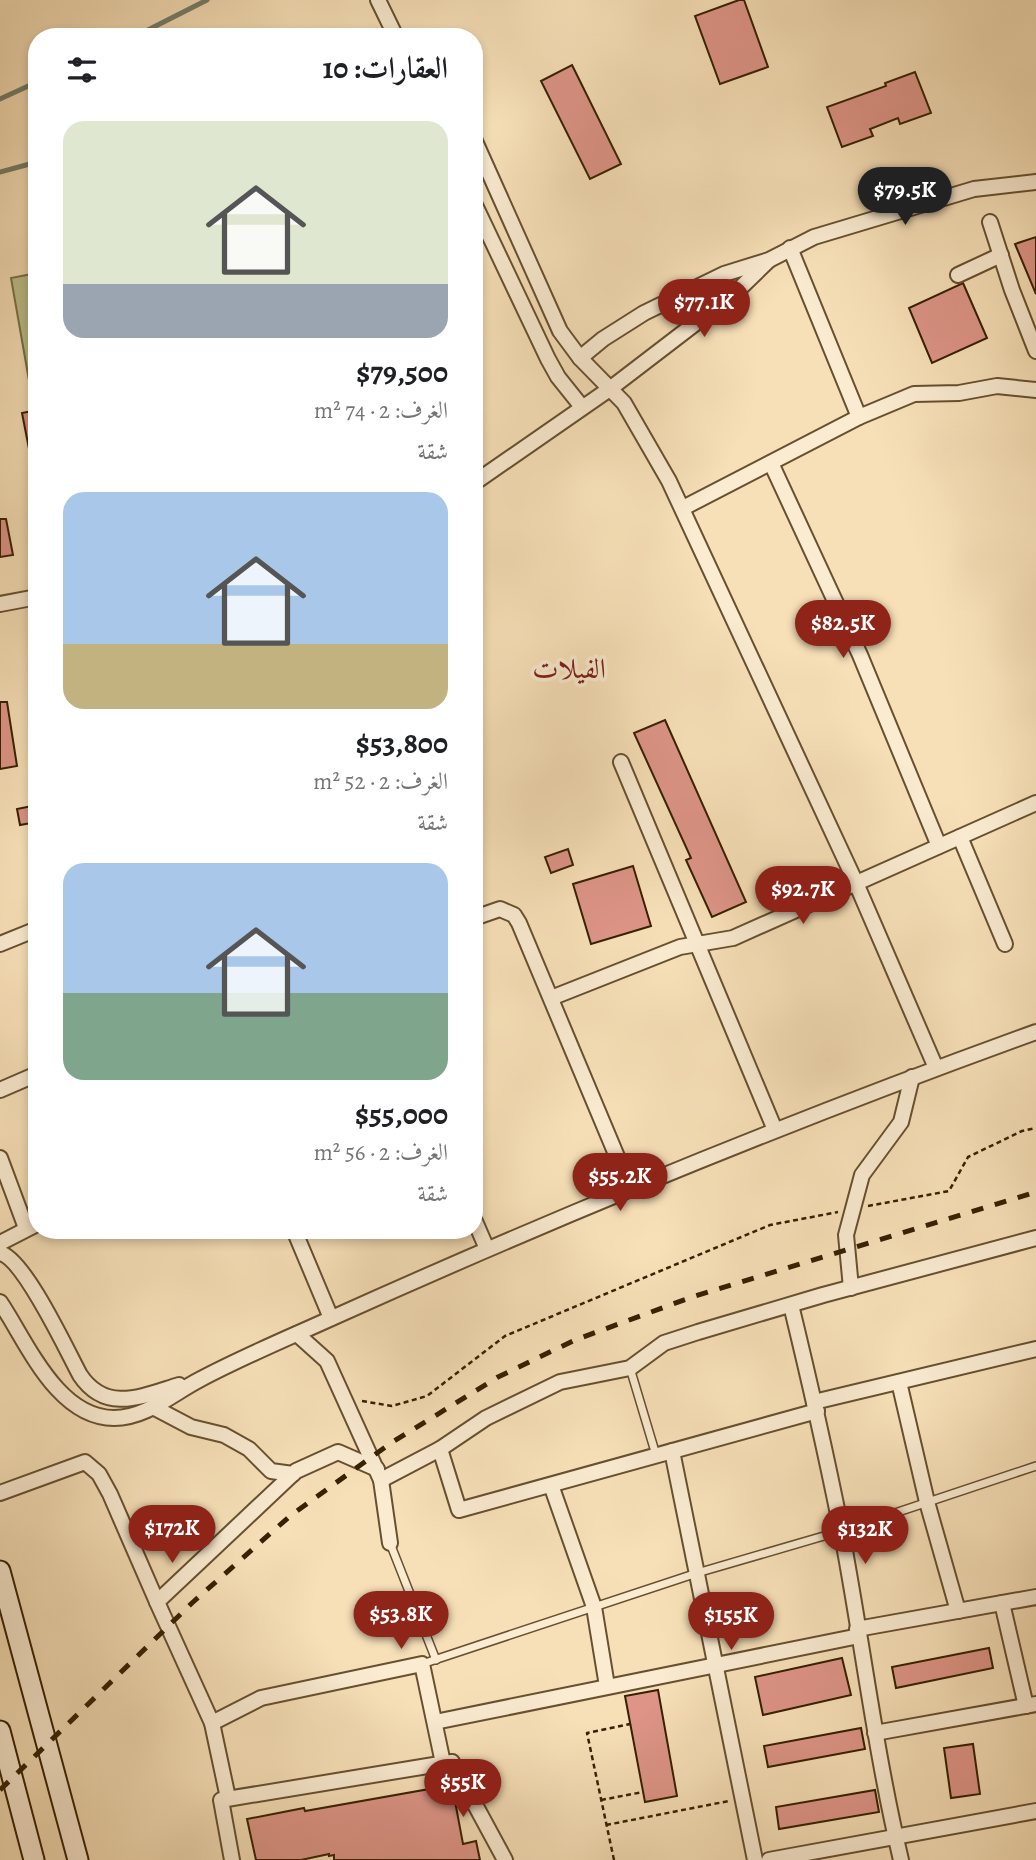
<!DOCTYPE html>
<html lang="ar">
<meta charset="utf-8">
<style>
:root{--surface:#fff;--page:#f2f2f2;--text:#202124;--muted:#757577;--accent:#8f2418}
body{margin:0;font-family:Alegreya,Amiri,serif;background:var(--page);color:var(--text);direction:rtl;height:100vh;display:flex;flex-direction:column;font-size:26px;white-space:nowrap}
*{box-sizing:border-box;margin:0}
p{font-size:23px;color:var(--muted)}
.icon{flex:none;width:38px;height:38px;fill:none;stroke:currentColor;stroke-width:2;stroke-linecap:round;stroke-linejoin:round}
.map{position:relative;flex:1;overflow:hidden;direction:ltr}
.drawer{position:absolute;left:28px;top:28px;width:455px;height:1211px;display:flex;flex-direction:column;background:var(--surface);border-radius:28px;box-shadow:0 4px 10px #0003;direction:rtl}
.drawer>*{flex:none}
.price{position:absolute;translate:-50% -60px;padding:0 16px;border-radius:24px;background:var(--accent);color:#fff;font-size:23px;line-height:46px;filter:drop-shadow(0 2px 4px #0008)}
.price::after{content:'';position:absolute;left:50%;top:42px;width:21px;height:16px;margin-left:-10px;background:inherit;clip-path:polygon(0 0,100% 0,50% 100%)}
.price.selected{background:#222;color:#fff}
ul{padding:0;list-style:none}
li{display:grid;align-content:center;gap:14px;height:371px;padding:0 35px}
li span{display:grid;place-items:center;height:217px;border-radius:21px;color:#555}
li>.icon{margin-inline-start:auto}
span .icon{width:126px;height:126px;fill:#fffc;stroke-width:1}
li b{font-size:30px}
h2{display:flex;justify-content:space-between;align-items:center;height:84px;padding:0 35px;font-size:30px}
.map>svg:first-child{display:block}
.green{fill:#bec28d;stroke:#7a7148;stroke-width:2}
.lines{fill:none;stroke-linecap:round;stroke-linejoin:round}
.stream{stroke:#737e6a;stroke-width:5}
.building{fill:#de9588;stroke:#352002;stroke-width:2}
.lane-casing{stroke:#665030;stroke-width:10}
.street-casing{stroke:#665030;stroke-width:18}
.secondary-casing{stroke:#352002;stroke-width:23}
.path{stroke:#352002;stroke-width:2.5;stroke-dasharray:5 3.5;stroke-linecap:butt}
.lane{stroke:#faebd1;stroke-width:7}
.street{stroke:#faebd1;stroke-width:14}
.secondary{stroke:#faebd1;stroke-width:19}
.rail{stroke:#352002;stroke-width:5;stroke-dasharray:12 12;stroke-linecap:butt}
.labels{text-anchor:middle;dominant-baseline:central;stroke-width:7;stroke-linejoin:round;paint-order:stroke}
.neighbourhood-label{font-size:28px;fill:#7a1f14;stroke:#faebd1}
</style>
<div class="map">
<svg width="1036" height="1860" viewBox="0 0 1036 1860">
<rect width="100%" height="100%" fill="#f7e0b8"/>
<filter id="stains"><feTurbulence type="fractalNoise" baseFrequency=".00286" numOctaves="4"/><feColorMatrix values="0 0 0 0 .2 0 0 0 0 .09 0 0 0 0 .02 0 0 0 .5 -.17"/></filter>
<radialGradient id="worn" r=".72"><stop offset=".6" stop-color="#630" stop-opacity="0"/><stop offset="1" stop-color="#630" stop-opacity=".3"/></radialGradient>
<path class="green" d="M37 273V385L30 386 11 278Z"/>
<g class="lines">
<g class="stream">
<path d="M134 37 207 0"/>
<path d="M0 99 37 82"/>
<path d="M0 172 37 162"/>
</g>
</g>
<g class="building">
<path d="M739 0H744L768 67 720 84 695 16Z"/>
<path d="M572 65 621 164 590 179 541 81Z"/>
<path d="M915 72 931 113 900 124 898 118 870 129 873 136 842 147 827 107 886 86 885 83Z"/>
<path d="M1036 237V294L1015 244Z"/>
<path d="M963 283 987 338 932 363 909 308Z"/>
<path d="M37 410V454H30L22 413Z"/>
<path d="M0 519H6L13 555 0 557Z"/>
<path d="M0 702H7L17 766 0 769Z"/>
<path d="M665 720 746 902 712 917 686 860 691 858 634 733Z"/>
<path d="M37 805V822L20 825 17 809Z"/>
<path d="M568 849 573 865 551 873 545 857Z"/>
<path d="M633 866 651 926 591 944 573 884Z"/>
<path d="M989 1648 993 1668 896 1688 892 1667Z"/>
<path d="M842 1658 851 1695 763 1715 755 1677Z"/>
<path d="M658 1690 677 1796 645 1802 625 1696Z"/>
<path d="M861 1728 865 1749 768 1767 764 1746Z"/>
<path d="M973 1744 980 1794 951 1798 944 1748Z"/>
<path d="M452 1785 463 1844 476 1841 480 1860H334V1855L329 1856V1854L301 1860H256L247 1819 304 1808 305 1811Z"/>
<path d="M875 1790 879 1812 779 1829 776 1807Z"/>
</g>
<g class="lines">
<g class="lane-casing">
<g id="lane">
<path d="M630 1368 656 1455"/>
<path d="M390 1543 436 1660"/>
<path d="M422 1664 697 1573 841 1531 1036 1466"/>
</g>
</g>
<g class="street-casing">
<g id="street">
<path d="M378 0 396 37"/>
<path d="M474 139 560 331 580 358 624 403 669 481 856 883 936 1068"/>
<path d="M474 203 548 359 558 377 582 407"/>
<path d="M990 222 1012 290 1036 351"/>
<path d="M790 248 859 417"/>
<path d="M958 275 1001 255"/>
<path d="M580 358 603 339 644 313 724 274 769 260 814 237 974 189 1036 182"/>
<path d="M771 463 860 655 939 846"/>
<path d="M474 483 611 388 735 293 768 261"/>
<path d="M683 508 859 417 914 394 959 393 997 386 1036 390"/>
<path d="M0 604 37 597"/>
<path d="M621 762 775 1130"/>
<path d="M960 837 1005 944"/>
<path d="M474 918 500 909 514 915 519 923 631 1190"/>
<path d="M0 944 37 929"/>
<path d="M551 998 680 947 733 938 1036 803"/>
<path d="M0 1090 37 1074"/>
<path d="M0 1158 26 1228"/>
<path d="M474 1219 487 1249"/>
<path d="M294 1230 331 1318"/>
<path d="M0 1243 37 1224"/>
<path d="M0 1253C24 1258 67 1351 80 1375 106 1414 143 1396 179 1385"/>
<path d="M851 1288 846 1235 862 1175 901 1122 912 1077"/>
<path d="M0 1302C27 1342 57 1418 114 1418 146 1418 172 1394 199 1380 242 1357 288 1338 332 1318 563 1214 798 1118 1036 1032"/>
<path d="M791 1305C809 1379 826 1454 841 1529 862 1639 875 1751 901 1860"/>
<path d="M297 1334 327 1361 381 1480 390 1543"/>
<path d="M899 1382 927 1502 958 1611"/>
<path d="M814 1402 1036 1349"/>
<path d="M153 1407 191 1427 224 1435 249 1449 271 1471 293 1474"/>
<path d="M440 1449 459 1510 817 1411"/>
<path d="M672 1451 755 1860"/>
<path d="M381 1480 440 1449 486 1418 560 1382 630 1368 664 1343 698 1332 823 1295 1036 1238"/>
<path d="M551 1485 594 1607 607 1686"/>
<path d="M0 1493 85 1462 99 1474 110 1494 157 1602"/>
<path d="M1002 1603 1026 1706"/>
<path d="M857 1629 1036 1597"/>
<path d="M435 1722 859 1636"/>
<path d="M212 1723 261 1698 422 1664 443 1763"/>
<path d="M875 1733 1036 1704"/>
<path d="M228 1798 212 1723 157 1602 296 1471 338 1452 377 1469"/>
<path d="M232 1860 221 1800 452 1762 505 1860"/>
<path d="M769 1860 1036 1811"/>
</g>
</g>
<g class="secondary-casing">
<g id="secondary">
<path d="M0 1571 78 1860"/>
<path d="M0 1731 34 1860"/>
</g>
</g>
<g class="path">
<path d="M868 1206 949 1191 968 1157 1022 1131 1036 1128"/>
<path d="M362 1401 392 1406 427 1396 505 1336 770 1225 838 1212"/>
<path d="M601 1800 643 1792"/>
<path d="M606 1825 729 1801"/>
<path d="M614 1860 587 1733 630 1724"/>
</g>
<use href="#lane" class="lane"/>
<use href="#street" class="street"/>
<use href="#secondary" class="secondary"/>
<path class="rail" d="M0 1790 192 1603 290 1516 391 1443 498 1377 575 1340 692 1297 1036 1192"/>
</g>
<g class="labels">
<g class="neighbourhood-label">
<text x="569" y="669">الفيلات</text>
</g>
</g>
<rect width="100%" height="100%" filter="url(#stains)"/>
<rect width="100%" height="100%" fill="url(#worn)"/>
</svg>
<b class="price selected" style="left:905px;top:227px">$79.5K</b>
<b class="price" style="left:704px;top:339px">$77.1K</b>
<b class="price" style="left:843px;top:660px">$82.5K</b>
<b class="price" style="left:803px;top:926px">$92.7K</b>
<b class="price" style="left:620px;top:1213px">$55.2K</b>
<b class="price" style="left:172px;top:1565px">$172K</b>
<b class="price" style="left:865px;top:1566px">$132K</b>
<b class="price" style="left:401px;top:1651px">$53.8K</b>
<b class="price" style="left:731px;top:1652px">$155K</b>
<b class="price" style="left:463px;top:1819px">$55K</b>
<section class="drawer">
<h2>العقارات: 10<svg class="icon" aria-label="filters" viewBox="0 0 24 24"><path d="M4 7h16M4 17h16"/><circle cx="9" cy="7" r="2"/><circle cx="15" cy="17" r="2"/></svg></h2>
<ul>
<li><span style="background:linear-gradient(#dfe7d0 75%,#9aa5b1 0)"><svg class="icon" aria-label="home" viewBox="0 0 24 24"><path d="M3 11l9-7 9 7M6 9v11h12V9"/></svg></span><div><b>$79,500</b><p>الغرف: 2 · 74 m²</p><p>شقة</p></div></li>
<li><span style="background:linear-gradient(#a9c7e8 70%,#c2b280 0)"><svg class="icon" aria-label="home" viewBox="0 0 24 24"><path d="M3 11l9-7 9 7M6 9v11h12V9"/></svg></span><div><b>$53,800</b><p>الغرف: 2 · 52 m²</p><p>شقة</p></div></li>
<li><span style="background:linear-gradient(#a9c7e8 60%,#7fa58c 0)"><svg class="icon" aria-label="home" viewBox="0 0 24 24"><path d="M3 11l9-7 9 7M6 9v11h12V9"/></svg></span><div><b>$55,000</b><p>الغرف: 2 · 56 m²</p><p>شقة</p></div></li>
</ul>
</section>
</div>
